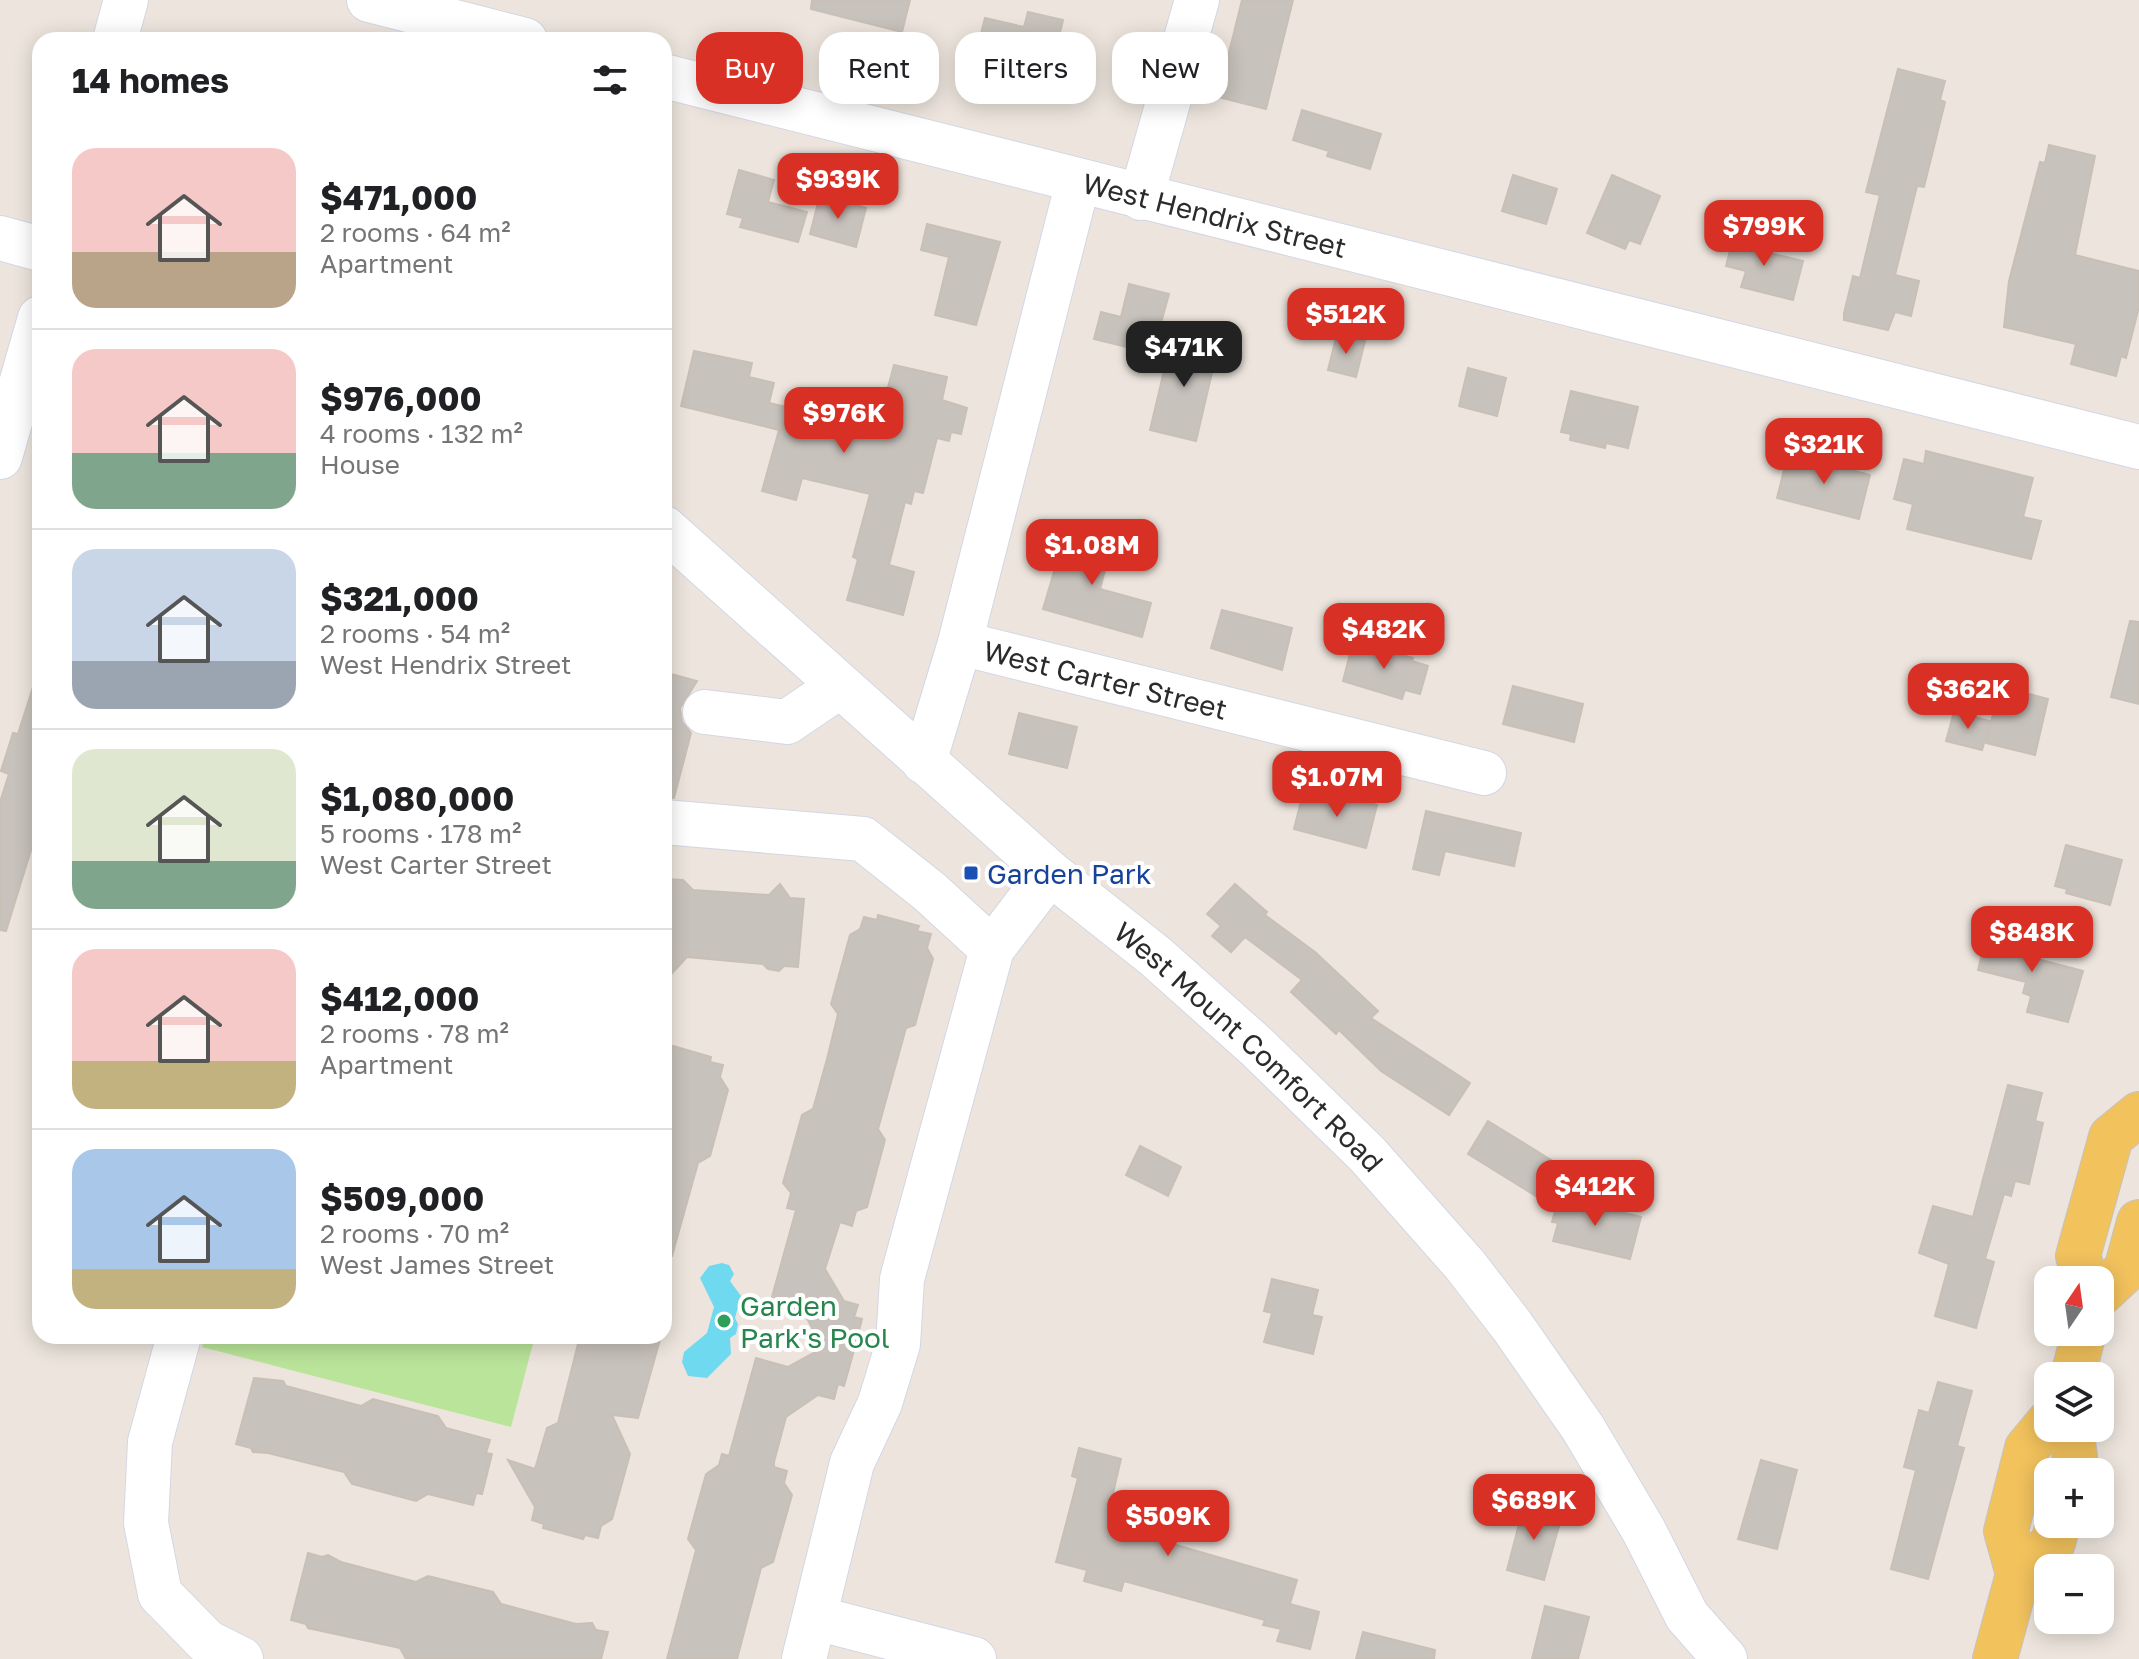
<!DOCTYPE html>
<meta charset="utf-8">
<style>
:root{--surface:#fff;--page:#f2f2f2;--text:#202124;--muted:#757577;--line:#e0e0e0;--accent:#d93025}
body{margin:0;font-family:"Golos Text",sans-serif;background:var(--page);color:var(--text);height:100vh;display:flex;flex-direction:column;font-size:30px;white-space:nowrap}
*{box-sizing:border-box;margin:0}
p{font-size:26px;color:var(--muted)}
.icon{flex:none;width:44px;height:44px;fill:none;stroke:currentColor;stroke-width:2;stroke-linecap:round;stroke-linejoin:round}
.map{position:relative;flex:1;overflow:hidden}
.details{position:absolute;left:32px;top:32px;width:640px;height:1312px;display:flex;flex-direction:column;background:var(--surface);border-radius:24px;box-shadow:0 4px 20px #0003}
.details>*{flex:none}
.top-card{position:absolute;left:696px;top:32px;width:760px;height:72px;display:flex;gap:16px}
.needle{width:52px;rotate:13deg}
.controls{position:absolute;left:2034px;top:1266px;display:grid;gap:16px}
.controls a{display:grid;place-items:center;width:80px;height:80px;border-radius:16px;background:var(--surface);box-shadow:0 4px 20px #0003;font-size:40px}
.price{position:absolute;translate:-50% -68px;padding:0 18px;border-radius:16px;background:var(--accent);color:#fff;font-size:26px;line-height:52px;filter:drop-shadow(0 2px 4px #0008)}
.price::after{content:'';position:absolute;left:50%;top:48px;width:24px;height:18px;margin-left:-12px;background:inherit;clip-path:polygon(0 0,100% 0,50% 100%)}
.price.current{background:#222;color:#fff}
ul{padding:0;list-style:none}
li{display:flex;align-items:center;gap:24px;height:200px;padding:0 40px}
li+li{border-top:2px solid var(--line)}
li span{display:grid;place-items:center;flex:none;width:224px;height:160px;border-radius:24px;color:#555}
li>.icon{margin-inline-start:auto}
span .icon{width:96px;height:96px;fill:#fffc;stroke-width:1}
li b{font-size:34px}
h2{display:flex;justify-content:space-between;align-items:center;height:96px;padding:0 40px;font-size:34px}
.tag{padding:0 28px;border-radius:24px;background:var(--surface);box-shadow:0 4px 20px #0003;font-size:28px;line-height:72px}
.tag.current{background:var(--accent);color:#fff}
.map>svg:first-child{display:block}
.green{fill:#b9e499}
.water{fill:#6fd9f0}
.building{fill:#c8c2bc;stroke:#c8c0b6;stroke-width:2}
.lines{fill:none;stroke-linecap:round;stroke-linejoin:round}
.minor-casing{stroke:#d2d7e4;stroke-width:46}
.major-casing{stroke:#c4c4c4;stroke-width:46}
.minor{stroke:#fff;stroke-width:44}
.major{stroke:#f2c25d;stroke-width:44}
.transit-dot{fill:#1a4fb4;stroke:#fff;stroke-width:3}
.leisure-dot{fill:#2e9e5b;stroke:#fff;stroke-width:3}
.labels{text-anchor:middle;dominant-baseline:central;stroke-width:8;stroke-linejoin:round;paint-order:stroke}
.street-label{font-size:28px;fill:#2b2b2b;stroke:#fff}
.transit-label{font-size:28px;fill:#164399;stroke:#fff;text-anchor:start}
.leisure-label{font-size:28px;fill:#27864d;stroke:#fff;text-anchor:start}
</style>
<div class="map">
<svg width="2139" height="1659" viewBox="0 0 2139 1659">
<rect width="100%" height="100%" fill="#ede5dd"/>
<path class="green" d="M204 1336H535L511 1427 202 1347Z"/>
<path class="water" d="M722 1263 729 1265 734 1274 730 1281 741 1296 735 1318 738 1324 736 1334 730 1338 731 1354 707 1378 688 1376 682 1362 684 1352 707 1333 714 1307 700 1278 709 1266Z"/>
<g class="building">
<path d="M812 0H910L902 32 811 9Z"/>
<path d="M1242 0H1293L1266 109 1218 97Z"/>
<path d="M1028 12 1063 20 1048 83 1001 72 1005 57 977 49 985 18 1024 27Z"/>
<path d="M1898 69 1945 81 1940 100 1945 102 1924 187 1917 186 1895 275 1919 281 1911 316 1895 312 1888 330 1844 320V313L1853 276 1860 278 1880 195 1866 192Z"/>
<path d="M1302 110 1381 134 1370 169 1327 156 1329 151 1293 140Z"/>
<path d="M2049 145 2095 156 2075 255 2139 271V307L2126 358 2121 356 2116 376 2071 364 2076 344 2004 327 2009 281 2040 162 2045 163Z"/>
<path d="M739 170 774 180 768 202 807 212 798 242 740 227 743 218 727 214Z"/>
<path d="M1513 175 1557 189 1546 224 1502 211Z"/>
<path d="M1612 175 1660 196 1640 244 1629 240 1625 249 1587 233Z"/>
<path d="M820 195 866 208 856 247 810 234Z"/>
<path d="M927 224 1000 242 976 325 935 315 949 257 921 250Z"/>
<path d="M1734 235 1772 244 1770 253 1803 261 1793 300 1741 287 1746 271 1726 266Z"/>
<path d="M1129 284 1169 294 1159 330 1165 332 1160 355 1094 339 1101 312 1121 317Z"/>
<path d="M1337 334 1365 341 1356 377 1328 370Z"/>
<path d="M1172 337 1218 347 1196 441 1150 430Z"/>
<path d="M694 351 752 363 749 377 774 383 769 403 838 419 841 408 880 417 894 365 947 377 942 400 967 408 961 434 951 432 949 441 937 438 923 493 914 491 911 504 905 502 889 565 914 572 903 615 847 600 858 559 853 557 870 494 802 478 796 500 762 491 779 430 681 406Z"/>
<path d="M1468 368 1506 378 1497 416 1459 406Z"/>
<path d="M1571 391 1638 407 1628 448 1606 443 1605 448 1570 440 1571 434 1561 432Z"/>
<path d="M1926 451 2033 478 2023 517 2041 521 2031 559 1907 529 1913 504 1894 499 1904 459 1924 464Z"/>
<path d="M1788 454 1870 475 1859 519 1777 498Z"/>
<path d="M1067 528 1113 540 1100 589 1151 603 1142 637 1043 609Z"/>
<path d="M1222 610 1292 628 1282 670 1211 648Z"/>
<path d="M2130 621 2139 622V704L2111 697Z"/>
<path d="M1353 642 1413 658 1412 661 1428 666 1420 694 1405 690 1402 699 1343 681Z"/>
<path d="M664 672 697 681 680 708 682 722 691 733 674 798 664 797Z"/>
<path d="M34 684H40V852L31 850 6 931 0 930V802L9 774 1 771 13 733 18 734Z"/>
<path d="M1513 686 1583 704 1574 742 1503 724Z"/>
<path d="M2007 688 2048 699 2035 755 1986 743 1995 706 2002 708Z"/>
<path d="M1954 712 1990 721 1982 750 1946 741Z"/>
<path d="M1019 713 1077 727 1067 768 1009 754Z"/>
<path d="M1303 793 1336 802 1339 795 1377 805 1366 848 1294 829Z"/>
<path d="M1426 811 1521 833 1514 866 1445 851 1439 875 1413 869Z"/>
<path d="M2066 845 2122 860 2110 905 2066 893 2067 889 2055 886Z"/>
<path d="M664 879 683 880 693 890 769 895 780 884 790 898 804 899 798 967 784 966 779 971 768 969 763 964 687 957 664 982Z"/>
<path d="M1235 884 1267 912 1265 915 1315 952 1378 1011 1371 1018 1470 1083 1449 1115 1381 1071 1339 1030 1336 1034 1291 992 1302 980 1245 937 1231 952 1212 936 1221 926 1207 914Z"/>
<path d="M878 915 919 926 917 931 931 934 927 948 933 959 915 1025 906 1028 878 1129 885 1140 867 1207 856 1211 852 1226 840 1222 825 1269 844 1301 858 1305 854 1317 862 1319 856 1343 844 1386 838 1384 834 1399 818 1395 786 1417 774 1462V1467L787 1471 784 1483 792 1495 773 1562 761 1568 737 1659H667L696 1550 688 1539 706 1474 719 1465 722 1454 729 1456 756 1358 788 1367 823 1348 804 1313 770 1304 796 1210 787 1208 791 1193 783 1183 802 1115 813 1109 827 1059 838 1014 831 1004 850 935 860 929 864 917 877 920Z"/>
<path d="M1989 926 2027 936 2022 955 2083 971 2068 1022 2027 1012 2031 996 2023 993 2026 982 1978 970Z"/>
<path d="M673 1046 711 1057 710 1062 723 1065 720 1077 728 1090 710 1156 698 1163 672 1256 664 1255V1050L672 1052Z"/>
<path d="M2008 1085 2042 1093 2035 1121 2043 1123 2029 1184 2015 1181 2011 1196 2004 1194 1985 1259 1994 1262 1976 1328 1935 1316 1949 1264 1919 1253 1933 1206 1973 1217Z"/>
<path d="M1488 1121 1556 1163 1536 1196 1468 1154Z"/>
<path d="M1140 1146 1181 1167 1168 1196 1126 1175Z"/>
<path d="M1559 1197 1641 1217 1630 1259 1553 1241 1558 1223 1552 1222Z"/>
<path d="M1272 1279 1318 1290 1312 1315 1322 1317 1313 1354 1264 1342 1272 1313 1264 1311Z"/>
<path d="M580 1336H661L638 1418 612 1415 630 1454 612 1519 601 1526 598 1538 585 1535 583 1539 543 1528 544 1524 532 1520 535 1507 508 1460 535 1469 547 1428 558 1423Z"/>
<path d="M254 1378 283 1381 286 1386 361 1406 373 1399 438 1416 446 1428 490 1440 486 1453 492 1454 482 1494 476 1493 473 1505 428 1494 416 1501 352 1484 344 1472 268 1453 253 1452 251 1448 236 1444Z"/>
<path d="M1938 1382 1972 1391 1957 1446 1964 1448 1928 1579 1891 1569 1916 1470 1904 1467 1919 1410 1929 1413Z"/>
<path d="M1079 1448 1121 1459 1110 1506 1157 1519 1152 1538 1297 1580 1290 1604 1319 1612 1310 1649 1277 1641 1281 1629 1263 1625 1265 1620 1124 1581 1121 1591 1084 1581 1087 1570 1056 1562 1078 1478 1072 1476Z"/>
<path d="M1761 1460 1797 1470 1777 1549 1738 1539Z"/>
<path d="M1524 1505 1562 1515 1544 1580 1507 1570Z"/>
<path d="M308 1553 322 1557 328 1555 341 1562 416 1582 428 1576 493 1592 501 1604 576 1624 592 1623 596 1630 608 1632 601 1659H406L400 1648 308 1628 306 1624 291 1620Z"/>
<path d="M1545 1606 1589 1617 1578 1659H1532Z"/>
<path d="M1363 1632 1435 1650 1434 1659H1356Z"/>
</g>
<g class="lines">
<g class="minor-casing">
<g id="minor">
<path d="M369 0 525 40"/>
<path d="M115 40 126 0"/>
<path id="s1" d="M664 76 2139 447"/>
<path d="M1141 198 1197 0"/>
<path d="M0 238 40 249"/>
<path d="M0 457 40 318"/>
<path id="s2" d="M664 528 1050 873 1155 956 1257 1047 1367 1154 1465 1265 1512 1326 1583 1428 1644 1531 1687 1616 1725 1659"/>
<path id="s3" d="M960 643 1484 773"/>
<path d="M705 712 787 722 840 686"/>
<path d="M924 762 960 643 1078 182"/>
<path d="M664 822 863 839 930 892 992 949"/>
<path d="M179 1336 150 1442 146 1523 160 1594 207 1642 241 1659"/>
<path d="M816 1618 974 1659"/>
<path d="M804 1659 852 1463 880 1403 898 1344 902 1279 992 949 1050 873"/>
</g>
</g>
<g class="major-casing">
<g id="major">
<path d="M2086 1280 2078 1256 2111 1137 2139 1114"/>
<path d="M2100 1294 2126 1270 2139 1222"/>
<path d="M2073 1376 2084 1332"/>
<path d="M2071 1428 2075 1457 2071 1472"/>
<path d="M2018 1574 2053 1543 2058 1524"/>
<path d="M1995 1659 2018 1574 2006 1531 2027 1448 2048 1423"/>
</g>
</g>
<use href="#minor" class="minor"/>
<use href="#major" class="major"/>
</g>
<rect class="transit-dot" x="963" y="865" width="16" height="16" rx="4"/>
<circle class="leisure-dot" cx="724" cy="1321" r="8"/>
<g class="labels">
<g class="street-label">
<text stroke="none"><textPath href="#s1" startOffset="568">West Hendrix Street</textPath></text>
<text stroke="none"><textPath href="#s3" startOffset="150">West Carter Street</textPath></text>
<text stroke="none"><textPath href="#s2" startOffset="782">West Mount Comfort Road</textPath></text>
</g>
<g class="transit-label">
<text x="987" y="873">Garden Park</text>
</g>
<g class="leisure-label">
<text x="740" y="1305">Garden<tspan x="740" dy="32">Park's Pool</tspan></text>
</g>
</g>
</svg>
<div class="controls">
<a><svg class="needle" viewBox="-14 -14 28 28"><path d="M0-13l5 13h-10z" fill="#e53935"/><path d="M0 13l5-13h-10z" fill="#757577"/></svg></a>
<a><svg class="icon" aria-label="layers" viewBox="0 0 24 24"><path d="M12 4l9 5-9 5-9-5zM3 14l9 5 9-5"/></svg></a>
<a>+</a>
<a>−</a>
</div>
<b class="price" style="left:838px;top:221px">$939K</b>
<b class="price" style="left:1764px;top:268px">$799K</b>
<b class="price" style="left:1346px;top:356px">$512K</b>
<b class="price current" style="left:1184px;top:389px">$471K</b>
<b class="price" style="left:844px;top:455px">$976K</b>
<b class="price" style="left:1824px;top:486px">$321K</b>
<b class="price" style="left:1092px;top:587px">$1.08M</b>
<b class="price" style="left:1384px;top:671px">$482K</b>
<b class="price" style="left:1968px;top:731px">$362K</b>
<b class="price" style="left:1337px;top:819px">$1.07M</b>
<b class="price" style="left:2032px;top:974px">$848K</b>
<b class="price" style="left:1595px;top:1228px">$412K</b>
<b class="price" style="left:1534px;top:1542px">$689K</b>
<b class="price" style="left:1168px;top:1558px">$509K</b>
<div class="top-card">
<a class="tag current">Buy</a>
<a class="tag">Rent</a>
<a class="tag">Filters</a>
<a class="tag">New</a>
</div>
<section class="details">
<h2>14 homes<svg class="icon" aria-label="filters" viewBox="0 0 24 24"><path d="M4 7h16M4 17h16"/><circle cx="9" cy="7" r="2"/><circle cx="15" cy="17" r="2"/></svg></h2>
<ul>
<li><span style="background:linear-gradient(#f6c9c9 65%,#b9a48a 0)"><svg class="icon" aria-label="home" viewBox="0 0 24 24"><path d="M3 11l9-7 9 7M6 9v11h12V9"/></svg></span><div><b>$471,000</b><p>2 rooms · 64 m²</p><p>Apartment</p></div></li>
<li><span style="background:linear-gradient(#f6c9c9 65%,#7fa58c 0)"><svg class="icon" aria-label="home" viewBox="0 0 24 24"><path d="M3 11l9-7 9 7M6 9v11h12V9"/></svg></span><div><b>$976,000</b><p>4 rooms · 132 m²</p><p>House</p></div></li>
<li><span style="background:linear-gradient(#c9d6e8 70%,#9aa5b1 0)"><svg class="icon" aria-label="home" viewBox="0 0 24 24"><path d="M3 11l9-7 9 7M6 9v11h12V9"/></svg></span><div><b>$321,000</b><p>2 rooms · 54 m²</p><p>West Hendrix Street</p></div></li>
<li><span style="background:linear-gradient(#dfe7d0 70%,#7fa58c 0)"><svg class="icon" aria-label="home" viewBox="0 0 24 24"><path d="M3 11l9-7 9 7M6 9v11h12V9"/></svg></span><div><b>$1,080,000</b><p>5 rooms · 178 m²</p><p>West Carter Street</p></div></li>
<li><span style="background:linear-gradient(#f6c9c9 70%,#c2b280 0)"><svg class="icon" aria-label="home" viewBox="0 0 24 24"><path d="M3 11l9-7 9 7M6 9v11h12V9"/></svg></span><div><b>$412,000</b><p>2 rooms · 78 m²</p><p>Apartment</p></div></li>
<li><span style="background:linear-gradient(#a9c7e8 75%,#c2b280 0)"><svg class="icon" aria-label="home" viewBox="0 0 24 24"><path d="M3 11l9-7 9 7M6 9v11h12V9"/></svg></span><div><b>$509,000</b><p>2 rooms · 70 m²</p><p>West James Street</p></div></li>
</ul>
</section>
</div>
